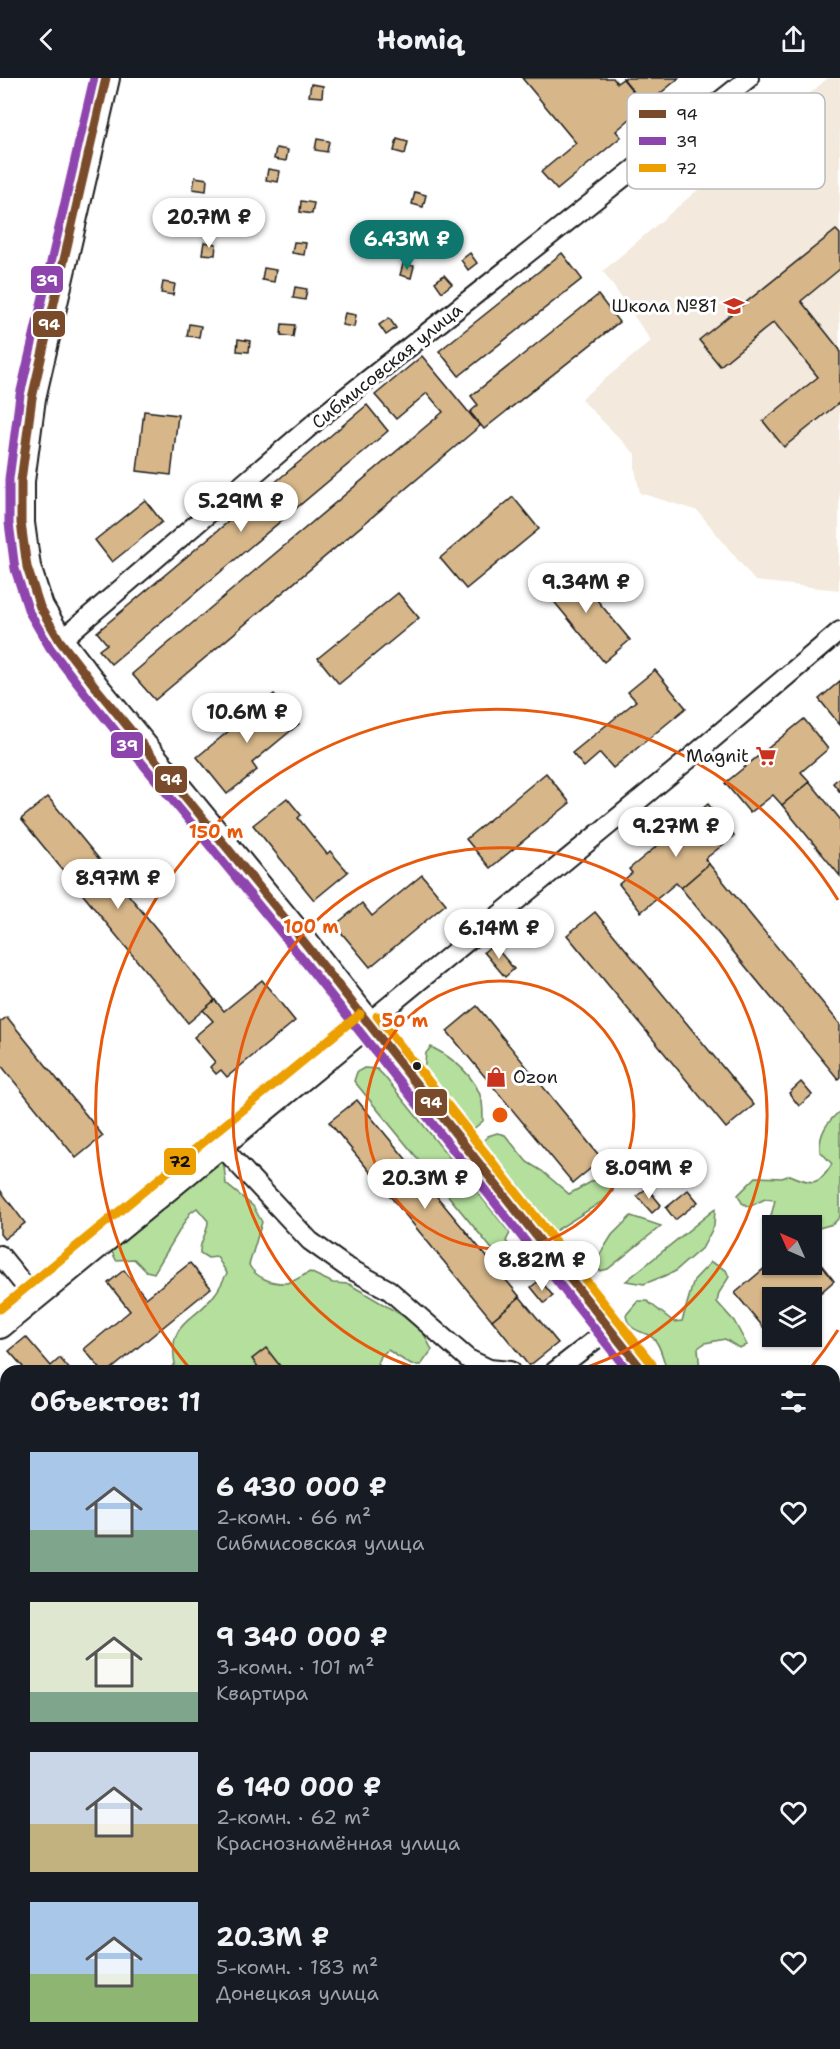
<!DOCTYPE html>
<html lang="ru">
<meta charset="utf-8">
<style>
:root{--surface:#171b24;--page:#20242c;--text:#f1f3f6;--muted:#9ea1a6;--accent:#0f766e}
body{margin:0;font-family:"Shantell Sans",sans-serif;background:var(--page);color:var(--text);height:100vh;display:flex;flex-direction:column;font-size:22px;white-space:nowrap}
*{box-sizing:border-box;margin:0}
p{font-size:20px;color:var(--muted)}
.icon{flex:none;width:33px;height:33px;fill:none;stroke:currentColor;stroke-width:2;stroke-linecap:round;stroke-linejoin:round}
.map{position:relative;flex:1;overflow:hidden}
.panel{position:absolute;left:0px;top:1287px;width:840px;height:684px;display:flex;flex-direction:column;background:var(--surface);border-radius:18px 18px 0 0;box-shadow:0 2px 4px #0004}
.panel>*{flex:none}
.needle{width:39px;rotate:315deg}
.controls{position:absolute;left:762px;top:1137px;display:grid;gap:12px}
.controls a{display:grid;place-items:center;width:60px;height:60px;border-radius:0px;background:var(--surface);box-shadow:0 2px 4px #0004;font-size:30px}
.price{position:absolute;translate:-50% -51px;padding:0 14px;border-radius:21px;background:#fff;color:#222;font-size:20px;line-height:39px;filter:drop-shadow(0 2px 3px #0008)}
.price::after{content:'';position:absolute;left:50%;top:36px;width:18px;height:14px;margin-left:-9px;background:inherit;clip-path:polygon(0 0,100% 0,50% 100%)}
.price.on{background:var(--accent);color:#fff}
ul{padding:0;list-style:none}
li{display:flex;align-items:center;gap:18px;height:150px;padding:0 30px}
li span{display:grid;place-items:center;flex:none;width:168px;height:120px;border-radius:0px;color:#555}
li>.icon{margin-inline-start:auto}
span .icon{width:72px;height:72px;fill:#fffc;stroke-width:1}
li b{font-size:26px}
h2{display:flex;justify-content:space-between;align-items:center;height:72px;padding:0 30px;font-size:26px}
header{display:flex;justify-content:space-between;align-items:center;height:78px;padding:0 30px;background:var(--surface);font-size:27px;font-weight:700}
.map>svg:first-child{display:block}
.built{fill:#f3e9dc}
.green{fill:#b4df9c;stroke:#687e5c;stroke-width:1.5}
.building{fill:#d7b78a;stroke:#1c1c1c;stroke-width:1.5}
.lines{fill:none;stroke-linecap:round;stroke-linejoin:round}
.street-casing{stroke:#1c1c1c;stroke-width:22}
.secondary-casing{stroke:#1c1c1c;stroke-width:30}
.street{stroke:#fff;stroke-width:18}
.secondary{stroke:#fff;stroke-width:26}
.bus-1-casing{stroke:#fff;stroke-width:14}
.bus-2-casing{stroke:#fff;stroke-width:14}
.bus-3-casing{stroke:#fff;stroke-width:14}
.bus-1{stroke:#7a4b2a;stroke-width:9}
.bus-2{stroke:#8e44ad;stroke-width:9}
.bus-3{stroke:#ec9f01;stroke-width:9}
.ring{fill:none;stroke:#e8590c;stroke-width:3}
.bus-dot{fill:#1c1c1c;stroke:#fff;stroke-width:2}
.labels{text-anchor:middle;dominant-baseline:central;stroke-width:6;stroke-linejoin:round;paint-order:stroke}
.poi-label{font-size:18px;fill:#1c1c1c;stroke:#fff;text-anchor:end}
.street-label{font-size:18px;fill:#1c1c1c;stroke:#fff}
.key{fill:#fff;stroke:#bbb;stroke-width:1.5}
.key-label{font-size:16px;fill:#1c1c1c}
.centre{fill:#e8590c;stroke:#fff;stroke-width:3}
.ring-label{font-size:18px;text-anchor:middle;font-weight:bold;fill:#e8590c;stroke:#fff;stroke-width:6;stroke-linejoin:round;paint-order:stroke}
.line-badge{stroke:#fff;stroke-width:2}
.badge-label{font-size:16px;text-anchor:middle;font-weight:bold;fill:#fff}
.pale-badge-label{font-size:16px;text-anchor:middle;font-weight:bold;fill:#111}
</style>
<header><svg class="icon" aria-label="back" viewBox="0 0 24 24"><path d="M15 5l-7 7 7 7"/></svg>Homiq<svg class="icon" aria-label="share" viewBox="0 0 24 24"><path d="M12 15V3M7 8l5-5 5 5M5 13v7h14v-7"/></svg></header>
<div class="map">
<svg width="840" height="1971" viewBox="0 0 840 1971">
<rect width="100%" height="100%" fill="#fff"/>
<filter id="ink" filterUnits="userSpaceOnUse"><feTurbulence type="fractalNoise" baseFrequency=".0167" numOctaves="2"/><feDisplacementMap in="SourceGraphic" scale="12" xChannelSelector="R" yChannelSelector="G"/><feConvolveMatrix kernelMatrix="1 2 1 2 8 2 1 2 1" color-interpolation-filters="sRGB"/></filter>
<g filter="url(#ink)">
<path class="built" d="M828 0H840L839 512 755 503 698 433 640 415 635 391V376L581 321 651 263 603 193Z"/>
<g class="green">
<path d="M431 969C452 979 477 999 482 1024 483 1030 483 1037 483 1043L471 1053 424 993 426 975Z"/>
<path d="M364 990 377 991 384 998 510 1155 506 1163 511 1170 528 1174 530 1182 519 1196 510 1193 354 1003 357 994Z"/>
<path d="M840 1033V1139L833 1146 812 1152V1148H772V1162H769L767 1154 775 1122 765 1121 749 1129 742 1125 738 1117 756 1099 782 1100 790 1097C813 1107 819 1108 832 1086L820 1073C819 1055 827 1044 840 1033Z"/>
<path d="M497 1055 505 1057 527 1084 542 1093 569 1116 600 1099 612 1103 613 1113 603 1123 552 1155 481 1065 488 1058Z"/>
<path d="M220 1081 224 1088 226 1106 253 1128 262 1144 249 1187C256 1200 272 1206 287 1205 294 1204 303 1197 310 1194L333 1205 349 1206 412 1243 424 1256 432 1272 421 1287H411L388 1272 381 1278 378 1286 385 1293H167L175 1286C167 1243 194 1245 215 1216 220 1210 223 1202 227 1195L217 1179 208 1180 200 1175C199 1162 208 1156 208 1143L197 1130 190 1135 154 1195 146 1193 134 1181 116 1182 112 1174 116 1166Z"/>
<path d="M715 1131 714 1148 703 1169 674 1194 644 1206 626 1203Z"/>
<path d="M631 1138 661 1148 608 1191 600 1193 594 1186 612 1157Z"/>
<path d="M711 1184 726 1192 729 1199 719 1215 717 1224 734 1243 747 1267 739 1270 725 1261 705 1265 698 1270 700 1293H667C664 1284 662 1273 657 1265 648 1250 629 1258 626 1237L638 1223H647L674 1244 682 1243 694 1202Z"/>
<path d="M0 1311 6 1321V1378L0 1370Z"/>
<path d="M269 1965H341L336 1971H262Z"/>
</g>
<g class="building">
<path d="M522 0H613L617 5 623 1 645 28 616 53 621 59 557 112 541 94 576 65Z"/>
<path d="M623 0H679L645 28Z"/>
<path d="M311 6 323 8 322 19 309 18Z"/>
<path d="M317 61 329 63 327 74 315 72Z"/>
<path d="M397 61 408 64 405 76 394 73Z"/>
<path d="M276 70 288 72 286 83 274 81Z"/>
<path d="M268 91 280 93 278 104 266 102Z"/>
<path d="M195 99 207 101 206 113 193 111Z"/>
<path d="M415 114 426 117 423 129 412 126Z"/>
<path d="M301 123 314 125 312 136 300 134Z"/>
<path d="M381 149 393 152 390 164 379 161Z"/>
<path d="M836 152 840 156V191L801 223 840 272V324L784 369 763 343 818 299 774 244 720 288 699 262Z"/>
<path d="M204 164 216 166 215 177 202 176Z"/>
<path d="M294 164 306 165 304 177 292 175Z"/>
<path d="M470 175 477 185 468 192 461 182Z"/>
<path d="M562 175 582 201 459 298 439 273Z"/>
<path d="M403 186 414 188 411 200 400 197Z"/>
<path d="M264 190 276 192 274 204 262 202Z"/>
<path d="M444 197 452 206 442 214 435 204Z"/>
<path d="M163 204 175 206 173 217 161 215Z"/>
<path d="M295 209 307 211 305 222 293 220Z"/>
<path d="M598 217 619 244 484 351 470 334 478 327 471 318Z"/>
<path d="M345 235 356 237 354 249 342 247Z"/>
<path d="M389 240 396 250 386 257 379 247Z"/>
<path d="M189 246 201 248 199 259 187 258Z"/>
<path d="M282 246 295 247 293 259 281 257Z"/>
<path d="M238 261 250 263 249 274 237 273Z"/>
<path d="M422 278 480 348 155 622 132 596 443 334 427 315 396 341 375 317Z"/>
<path d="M367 327 388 353 111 586 99 572 107 566 97 554Z"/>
<path d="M144 333 178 337 171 397 137 393Z"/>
<path d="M513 419 539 451 466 511 440 480Z"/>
<path d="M145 422 162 444 112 484 95 462Z"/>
<path d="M569 488 630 562 604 584 542 509Z"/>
<path d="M398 515 419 540 339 606 318 580Z"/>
<path d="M655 592 686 630 613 690 600 675 584 689 572 675 636 623 628 614Z"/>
<path d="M840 603V647L819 621Z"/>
<path d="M274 616 299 646 252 685 257 692 227 716 197 679Z"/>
<path d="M804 641 828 671 801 694 810 704 782 727 773 717 750 735 725 705Z"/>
<path d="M546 695 570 725 490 790 466 761Z"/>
<path d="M840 699V714L833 705Z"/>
<path d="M810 704 840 741V798L782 727Z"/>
<path d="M48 719 215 922 188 945 21 741Z"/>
<path d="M287 720 301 737 298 740 327 776 330 773 348 794 314 822 253 747Z"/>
<path d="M708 726 734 758 705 781 709 786 681 810 676 805 641 834 619 806 632 795 629 791Z"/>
<path d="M709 786 840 946V999L838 1001 681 810Z"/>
<path d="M422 797 446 826 370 889 335 847 362 825 372 838Z"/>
<path d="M595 834 754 1027 726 1050 567 857Z"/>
<path d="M493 866 514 891 505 899 484 874Z"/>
<path d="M262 902 295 943 227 999 221 992 216 996 210 989 215 984 194 959 213 943 203 932 215 922 224 933Z"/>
<path d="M477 928 602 1081 573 1105 447 953Z"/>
<path d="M7 939 103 1058 76 1080 0 986V944Z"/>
<path d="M801 1004 812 1017 799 1028 789 1015Z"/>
<path d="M357 1022 520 1219 492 1242 329 1044Z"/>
<path d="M647 1110 661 1127 652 1135 637 1118Z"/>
<path d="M0 1112 25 1145 4 1161 0 1156Z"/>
<path d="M688 1112 698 1124 675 1142 666 1130Z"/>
<path d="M812 1175 834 1203 812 1222V1220H772V1254L769 1256 735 1215 772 1184V1186H812Z"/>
<path d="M190 1185 211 1210 109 1293H102L84 1271 130 1233 108 1205 124 1192 146 1220Z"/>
<path d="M540 1202 553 1218 544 1225 531 1209Z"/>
<path d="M520 1219 558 1265 529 1288 492 1242Z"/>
<path d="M26 1259 51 1288 60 1280 71 1293H18L23 1289 9 1273Z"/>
<path d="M266 1270 284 1293H261L252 1281Z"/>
<path d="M840 1356V1412L834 1416V1361Z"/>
<path d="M0 1398 6 1405V1463L0 1456Z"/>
<path d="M840 1542V1632L834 1625V1547Z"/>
<path d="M6 1560V1601L0 1605V1564Z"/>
<path d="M0 1765 6 1772V1822L0 1815Z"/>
<path d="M10 1965H62L55 1971H3Z"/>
<path d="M351 1965H370L375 1971H344Z"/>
<path d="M722 1965H755L761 1971H715Z"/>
</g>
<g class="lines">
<g class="street-casing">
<g id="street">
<path d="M60 563 327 334 749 0"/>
<path d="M368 945 689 681 840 553"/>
<path d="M220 1067 310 1163 345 1188 389 1212 468 1281 489 1291 510 1293"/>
<path d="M0 1177 34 1219"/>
<path d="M555 1293 609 1251"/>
</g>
</g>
<g class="secondary-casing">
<g id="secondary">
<path d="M106 0 32 320 21 403V445L27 489 40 529 60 563 97 611 305 865 643 1293"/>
<path d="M0 1247 368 945"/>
<path d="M135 1971 143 1965"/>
</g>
</g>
<use href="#street" class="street"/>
<use href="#secondary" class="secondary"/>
<g class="bus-1-casing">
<path id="bus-1" d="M106 0 32 320 21 403V445L27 489 40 529 60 563 97 611 305 865 643 1293"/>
</g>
<g class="bus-2-casing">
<path id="bus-2" d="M94 0 20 317 9 401V445L15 491 29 534 50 570 87 618 296 873 628 1293"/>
</g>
<g class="bus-3-casing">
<g id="bus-3">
<path d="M377 938 652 1286"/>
<path d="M0 1231 360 936"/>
</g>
</g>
<use href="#bus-1" class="bus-1"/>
<use href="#bus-2" class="bus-2"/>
<use href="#bus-3" class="bus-3"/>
</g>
</g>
<g class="ring">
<circle cx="500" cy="1037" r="134"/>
<path d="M422 1292A267 267 0 1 1 578 1292"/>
<path d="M838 1252A401 401 0 0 1 809 1292M191 1292A401 401 0 1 1 838 822"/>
</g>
<defs>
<g id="school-bare" transform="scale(1.62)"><path d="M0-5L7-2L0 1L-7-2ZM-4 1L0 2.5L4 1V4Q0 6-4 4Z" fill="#c8321e" stroke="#fff" stroke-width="2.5" paint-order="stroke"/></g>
<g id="supermarket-bare" transform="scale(1.62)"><path d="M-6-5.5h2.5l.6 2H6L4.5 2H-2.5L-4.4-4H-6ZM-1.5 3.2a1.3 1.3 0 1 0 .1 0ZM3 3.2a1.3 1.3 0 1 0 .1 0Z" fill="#c8321e" stroke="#fff" stroke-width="2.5" paint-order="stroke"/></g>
<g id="shop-bare" transform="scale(1.62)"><path d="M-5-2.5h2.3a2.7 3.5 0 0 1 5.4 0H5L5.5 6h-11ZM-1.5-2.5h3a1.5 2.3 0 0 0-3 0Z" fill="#c8321e" stroke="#fff" stroke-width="2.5" paint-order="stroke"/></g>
</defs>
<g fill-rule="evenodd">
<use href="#school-bare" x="734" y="228"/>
<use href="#supermarket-bare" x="766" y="678"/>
<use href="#shop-bare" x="496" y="999"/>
</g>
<circle class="bus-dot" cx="417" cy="988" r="5"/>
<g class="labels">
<g class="poi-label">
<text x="717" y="228">Школа №81</text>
<text x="749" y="678">Magnit</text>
<text x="513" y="999" text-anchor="start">Ozon</text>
</g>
<g class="street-label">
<text transform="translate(387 288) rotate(-39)">Сибмисовская улица</text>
</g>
</g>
<rect x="627" y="15" width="198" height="96" rx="9" class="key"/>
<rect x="639" y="32" width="27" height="8" fill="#7a4b2a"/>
<rect x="639" y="59" width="27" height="8" fill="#8e44ad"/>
<rect x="639" y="86" width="27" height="8" fill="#ec9f01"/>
<g class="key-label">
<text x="676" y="42">94</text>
<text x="676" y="69">39</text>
<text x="676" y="96">72</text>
</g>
<circle cx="500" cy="1037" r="9" class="centre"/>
<g class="ring-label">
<text x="216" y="760">150 m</text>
<text x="311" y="855">100 m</text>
<text x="405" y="949">50 m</text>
</g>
<g class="line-badge">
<rect x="30" y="187" width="34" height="29" rx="6" fill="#8e44ad"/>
<rect x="32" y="232" width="34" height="28" rx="6" fill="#7a4b2a"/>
<rect x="110" y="653" width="34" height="28" rx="6" fill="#8e44ad"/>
<rect x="154" y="687" width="34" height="29" rx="6" fill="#7a4b2a"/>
<rect x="414" y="1010" width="34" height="29" rx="6" fill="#7a4b2a"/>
<rect x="163" y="1069" width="34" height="29" rx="6" fill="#ec9f01"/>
</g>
<g class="badge-label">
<text x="47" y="208">39</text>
<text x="49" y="252">94</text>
<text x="127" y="673">39</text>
<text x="171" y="707">94</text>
<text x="431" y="1030">94</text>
</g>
<g class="pale-badge-label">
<text x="180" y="1089">72</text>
</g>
</svg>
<div class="controls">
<a><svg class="needle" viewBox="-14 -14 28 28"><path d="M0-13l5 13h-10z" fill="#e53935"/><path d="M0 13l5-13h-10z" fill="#9ea1a6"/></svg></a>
<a><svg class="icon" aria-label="layers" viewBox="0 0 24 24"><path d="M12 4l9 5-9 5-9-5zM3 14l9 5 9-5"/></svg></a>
</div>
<b class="price" style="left:209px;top:171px">20.7M ₽</b>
<b class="price on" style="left:407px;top:193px">6.43M ₽</b>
<b class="price" style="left:241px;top:455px">5.29M ₽</b>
<b class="price" style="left:586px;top:536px">9.34M ₽</b>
<b class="price" style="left:247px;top:666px">10.6M ₽</b>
<b class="price" style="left:676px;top:780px">9.27M ₽</b>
<b class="price" style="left:118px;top:832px">8.97M ₽</b>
<b class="price" style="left:499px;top:882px">6.14M ₽</b>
<b class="price" style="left:649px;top:1122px">8.09M ₽</b>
<b class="price" style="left:425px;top:1132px">20.3M ₽</b>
<b class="price" style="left:542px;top:1214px">8.82M ₽</b>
<section class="panel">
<h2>Объектов: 11<svg class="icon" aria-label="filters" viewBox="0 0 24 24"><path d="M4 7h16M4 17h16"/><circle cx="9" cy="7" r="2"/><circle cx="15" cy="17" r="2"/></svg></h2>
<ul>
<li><span style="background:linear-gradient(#a9c7e8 65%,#7fa58c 0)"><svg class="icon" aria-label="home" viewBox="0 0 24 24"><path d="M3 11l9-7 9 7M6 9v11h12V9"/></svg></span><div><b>6 430 000 ₽</b><p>2-комн. · 66 m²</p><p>Сибмисовская улица</p></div><svg class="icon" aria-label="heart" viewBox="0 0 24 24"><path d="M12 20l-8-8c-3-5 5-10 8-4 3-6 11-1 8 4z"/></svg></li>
<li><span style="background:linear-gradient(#dfe7d0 75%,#7fa58c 0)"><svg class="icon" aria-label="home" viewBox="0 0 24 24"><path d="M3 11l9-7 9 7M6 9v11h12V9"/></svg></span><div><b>9 340 000 ₽</b><p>3-комн. · 101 m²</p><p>Квартира</p></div><svg class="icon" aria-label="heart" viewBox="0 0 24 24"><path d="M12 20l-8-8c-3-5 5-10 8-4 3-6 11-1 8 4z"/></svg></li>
<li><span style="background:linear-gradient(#c9d6e8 60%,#c2b280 0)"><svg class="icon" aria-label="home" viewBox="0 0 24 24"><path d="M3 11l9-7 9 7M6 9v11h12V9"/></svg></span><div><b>6 140 000 ₽</b><p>2-комн. · 62 m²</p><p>Краснознамённая улица</p></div><svg class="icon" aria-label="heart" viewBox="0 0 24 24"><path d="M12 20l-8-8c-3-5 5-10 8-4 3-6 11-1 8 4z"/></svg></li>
<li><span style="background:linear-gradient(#a9c7e8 60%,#8fb573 0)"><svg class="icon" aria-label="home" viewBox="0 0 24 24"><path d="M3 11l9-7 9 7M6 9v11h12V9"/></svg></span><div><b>20.3M ₽</b><p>5-комн. · 183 m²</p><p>Донецкая улица</p></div><svg class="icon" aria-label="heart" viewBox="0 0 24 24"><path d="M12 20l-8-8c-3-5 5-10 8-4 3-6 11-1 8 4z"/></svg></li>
</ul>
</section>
</div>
